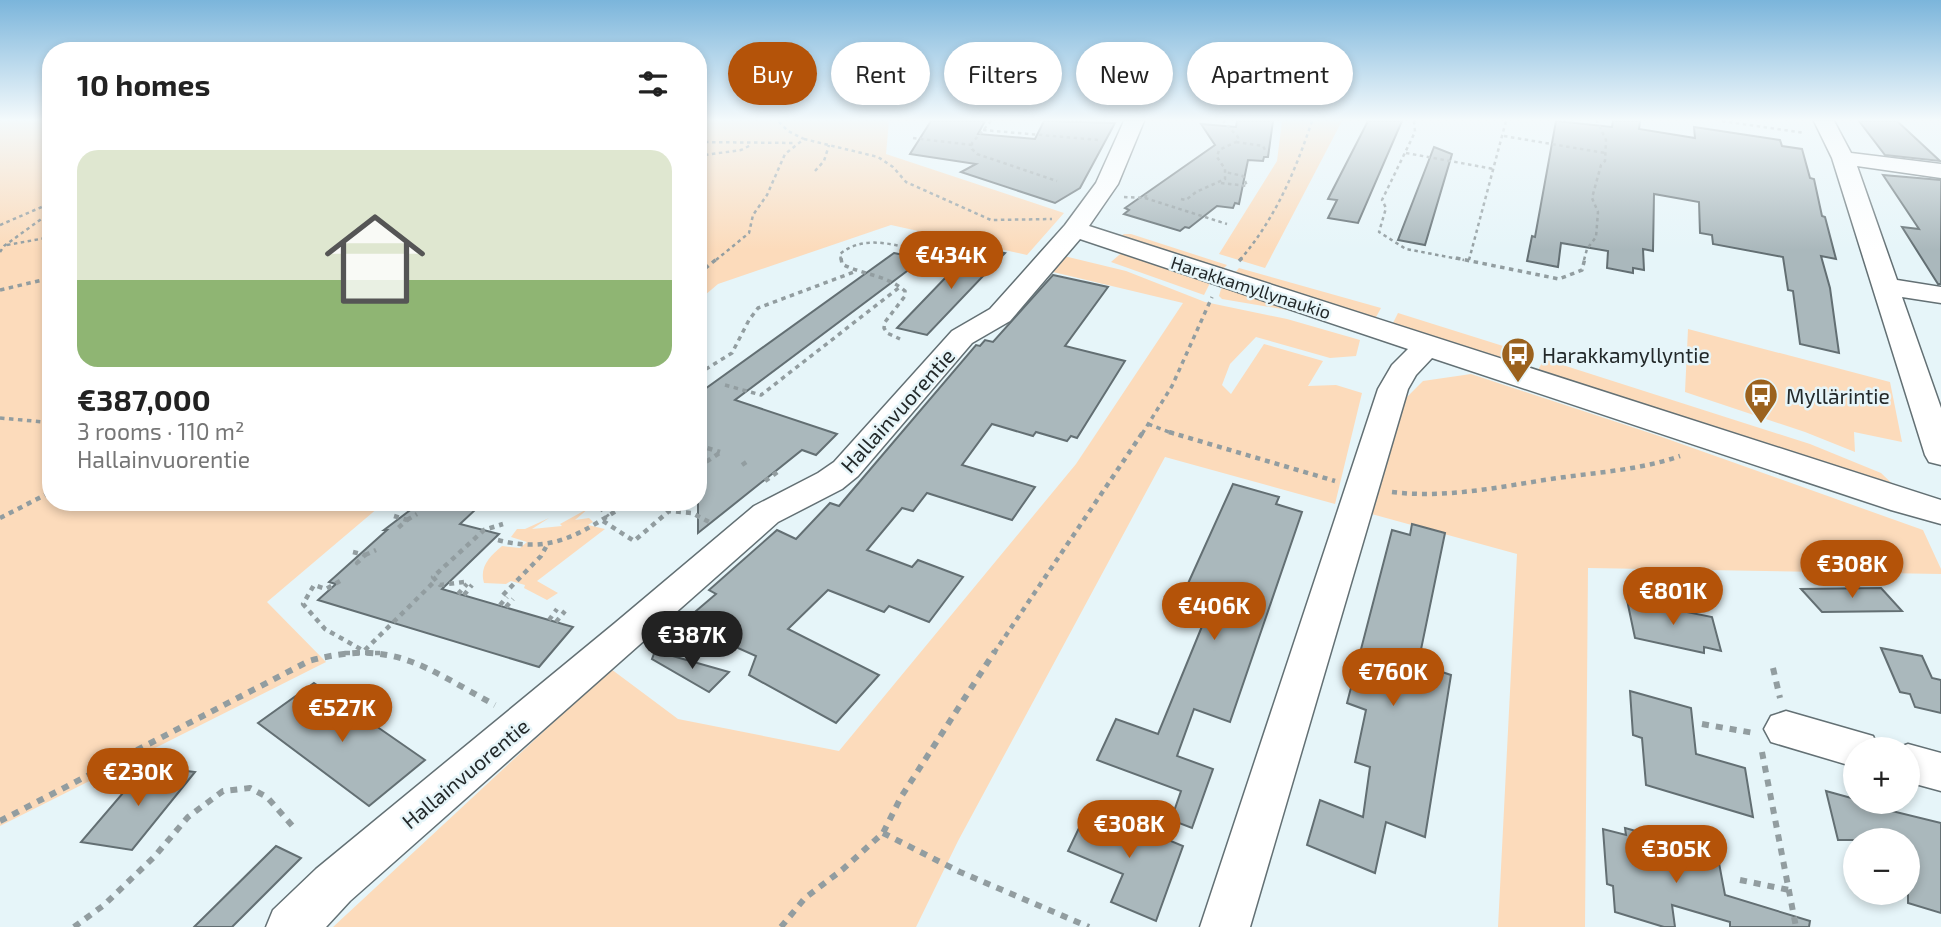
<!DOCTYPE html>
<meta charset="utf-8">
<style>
:root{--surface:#fff;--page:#f6f6f6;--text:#222;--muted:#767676;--line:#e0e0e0;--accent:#b45309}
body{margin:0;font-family:"Exo 2",sans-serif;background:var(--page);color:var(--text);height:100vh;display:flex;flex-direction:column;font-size:26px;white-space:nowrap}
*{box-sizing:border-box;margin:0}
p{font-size:23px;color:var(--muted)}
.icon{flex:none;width:38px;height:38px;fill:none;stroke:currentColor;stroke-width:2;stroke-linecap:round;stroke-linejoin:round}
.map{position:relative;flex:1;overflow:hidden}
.panel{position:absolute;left:42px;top:42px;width:665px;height:469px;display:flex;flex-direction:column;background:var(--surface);border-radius:28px;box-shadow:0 4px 10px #0003}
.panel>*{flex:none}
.hud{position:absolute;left:728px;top:42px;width:665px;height:63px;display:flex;gap:14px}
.tools{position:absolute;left:1843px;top:737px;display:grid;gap:14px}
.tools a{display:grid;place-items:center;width:77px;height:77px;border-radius:50%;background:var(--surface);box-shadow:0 4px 10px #0003;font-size:35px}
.price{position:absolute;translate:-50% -60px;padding:0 16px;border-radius:24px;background:var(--accent);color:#fff;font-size:23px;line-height:46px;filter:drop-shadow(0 2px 4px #0008)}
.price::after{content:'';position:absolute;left:50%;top:42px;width:21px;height:16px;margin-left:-10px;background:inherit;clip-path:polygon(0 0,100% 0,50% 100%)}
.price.active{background:#222;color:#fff}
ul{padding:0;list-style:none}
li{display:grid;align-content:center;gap:14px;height:371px;padding:0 35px}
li+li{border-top:2px solid var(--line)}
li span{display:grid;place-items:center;height:217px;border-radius:21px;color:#555}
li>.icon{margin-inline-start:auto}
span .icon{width:126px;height:126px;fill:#fffc;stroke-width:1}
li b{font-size:30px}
h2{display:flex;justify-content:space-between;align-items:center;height:84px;padding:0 35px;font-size:30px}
.chip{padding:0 24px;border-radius:32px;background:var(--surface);box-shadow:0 4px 10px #0003;font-size:24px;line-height:63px}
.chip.active{background:var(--accent);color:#fff}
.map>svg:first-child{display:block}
.green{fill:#fcdbbb}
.building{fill:#aab8bc;stroke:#636f73;stroke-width:2}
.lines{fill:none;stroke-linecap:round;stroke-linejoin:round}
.street-casing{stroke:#637074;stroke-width:3}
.path-far3{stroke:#929da0;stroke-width:2.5;stroke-dasharray:3.5 3.5;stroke-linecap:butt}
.path-far2{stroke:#929da0;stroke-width:3.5;stroke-dasharray:4.5 4.5;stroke-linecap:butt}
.path-far1{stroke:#929da0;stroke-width:4.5;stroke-dasharray:5 5;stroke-linecap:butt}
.path{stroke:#929da0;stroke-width:6;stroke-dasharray:7 7;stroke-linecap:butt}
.street{fill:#fff;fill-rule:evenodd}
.labels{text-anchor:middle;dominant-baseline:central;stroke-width:5;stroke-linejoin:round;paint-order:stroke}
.far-street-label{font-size:18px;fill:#23292a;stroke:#e6f5f9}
.poi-label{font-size:21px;fill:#23292a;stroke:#e6f5f9;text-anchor:start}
.street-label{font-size:21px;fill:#23292a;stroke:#e6f5f9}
</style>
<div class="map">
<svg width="1941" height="927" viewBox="0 0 1941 927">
<rect width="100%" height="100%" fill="#e6f5f9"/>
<g class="green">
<path d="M0 121H51V502H385L267 602 326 662 0 826Z"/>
<path d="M698 121H889L886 154 1064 213 1027 255 891 225 718 284 698 301Z"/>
<path d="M1282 121H1342L1265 268 1219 254 1277 161Z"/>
<path d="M1124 234H1131L1227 265 1220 272 1203 263 1121 236Z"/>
<path d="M1126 249 1212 279 1204 295 1111 262Z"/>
<path d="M1064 256 1126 271 1205 302 1287 319 1360 340 1356 356 1330 358 1256 337 1230 364 1222 385 1231 394 1264 344 1323 361 1308 386 1336 385 1362 393 1335 504 1165 457 958 841 916 927H333L611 669 678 719 839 751 1076 464 1183 303 1053 272Z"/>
<path d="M1239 268 1381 308 1375 319 1233 275Z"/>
<path d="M1223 282 1294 306 1293 311 1222 299 1219 296Z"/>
<path d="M1398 313 1519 351 1514 365 1392 325Z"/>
<path d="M1688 329 1890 382 1902 442 1854 432 1855 452 1805 432 1685 392Z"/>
<path d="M1544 359 1810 444 1881 473 1902 493 1537 372Z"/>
<path d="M1471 374 1659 436 1923 530 1941 569V574L1588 568 1585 927H1498L1517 554 1368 513 1405 399 1423 381Z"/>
<path d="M589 508 575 520 589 518 593 522 588 525 605 529 537 581 558 593 547 600 524 588 525 585 511 581 506 584 484 583C479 567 490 556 502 546L520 548 527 542 511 537 517 529H525L549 518 532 529 562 526 560 524Z"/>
</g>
<g class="building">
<path d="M931 121H985L978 134 1035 139 1044 121 1115 123 1080 188 1055 203 961 172 976 164 910 154Z"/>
<path d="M1237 121H1273L1268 157H1264L1263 161 1248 160 1239 204 1235 203 1233 208 1217 206 1189 228 1185 227 1180 231 1124 214 1129 210 1125 208 1215 145 1201 124 1236 127Z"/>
<path d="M1368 121H1402L1358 223 1328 218 1337 200 1328 199Z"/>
<path d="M1556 121 1612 127 1613 121H1640L1639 129 1695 138 1694 127 1780 140 1782 146 1802 149 1810 178 1814 179 1822 216 1825 217 1836 259 1821 256 1830 288 1839 353 1800 344 1793 291 1788 290 1783 257 1713 244 1712 235 1700 233 1699 202 1654 194 1653 251 1643 249 1644 270 1633 268V273L1607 268 1608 251 1561 243 1558 267 1527 261 1532 236 1535 237Z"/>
<path d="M1859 121H1897L1940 161 1885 155Z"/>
<path d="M1434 147 1452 154 1425 245 1398 240Z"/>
<path d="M1883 175 1941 180V284H1938L1902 227 1919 229Z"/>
<path d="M975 247 1005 253 927 335 897 328Z"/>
<path d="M894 253 923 259 735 400 837 434 816 455 802 450 698 533V394Z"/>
<path d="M1053 275 1108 287 1065 346 1125 361 1077 438 1071 436 1067 441 1036 432 1033 436 992 424 962 465 1035 487 1012 520 927 493 913 511 902 508 867 550 912 567 918 560 963 577 929 622 889 606 884 612 828 590 788 629 879 675 836 723 749 675 756 656 682 623 716 594 709 590 777 530 796 539 830 503 839 506 976 345 980 346 985 340 993 342Z"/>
<path d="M1233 484 1279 497 1276 504 1302 512 1230 722 1194 709 1177 756 1213 769 1192 828 1171 820 1181 791 1097 760 1116 719 1158 734 1214 597 1186 588Z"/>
<path d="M430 502H450L475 510 460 524 499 534 442 589 573 627 539 667 318 600 336 584 329 582 387 530H384L413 508 421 510Z"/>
<path d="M1412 524 1445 533 1418 664 1451 675 1425 837 1386 822 1375 873 1307 845 1320 800 1363 817 1370 767 1355 762 1366 710 1347 703 1392 530 1410 535Z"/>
<path d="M1881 588 1902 611 1822 612 1801 589Z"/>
<path d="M1627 600 1712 617 1721 651 1704 647V653L1635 638Z"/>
<path d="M1881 648 1922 656 1932 678 1941 680V713L1915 707 1910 694 1900 692Z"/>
<path d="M655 651 729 672 709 692 652 659Z"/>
<path d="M314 683 425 760 369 806 258 723Z"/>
<path d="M1630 691 1691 708 1696 754 1745 768 1753 817 1646 785 1642 738 1633 735Z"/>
<path d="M146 766 195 772 132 850 81 842Z"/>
<path d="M1826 791 1855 799V802L1941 823V913L1908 903V840H1838Z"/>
<path d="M1089 807 1183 846 1156 921 1111 902 1123 874 1068 851Z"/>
<path d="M1625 828 1658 837 1660 845 1719 863 1725 895 1810 921 1809 927H1730V922L1672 905 1675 927H1664L1615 912 1613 886 1607 884 1603 829 1626 835Z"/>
<path d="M276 846 301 858 232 927H194Z"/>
</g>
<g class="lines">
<g class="street-casing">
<g id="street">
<path d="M1124 121H1144L1118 184 1089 226 1941 500V524L1891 510 1432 358 1416 375 1408 389 1250 927H1200L1378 389 1392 365 1408 349 1080 239 1010 321 972 343 858 476 842 489 778 522 350 901 326 927H266L273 910 316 869 615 623 754 506 818 473 834 462 952 331 990 309 1065 225 1096 183Z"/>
<path d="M1814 121H1834L1851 153 1941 164V178L1857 166 1897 280 1941 287V303L1902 297 1941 408V465L1929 462 1925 455 1832 158Z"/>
<path d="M1786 711 1873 736 1879 749H1855V767L1771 742 1764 729 1771 716Z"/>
<path d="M1908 744 1941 753V791L1908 782V749H1894Z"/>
</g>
</g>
<g class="path-far3">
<path d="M991 121 972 143V149L977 154 1057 181"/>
<path d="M1414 121 1415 132 1382 200 1386 208 1379 232 1406 249 1464 260"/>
<path d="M1722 121 1805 133"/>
<path d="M983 130 1099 140"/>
<path d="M1504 136 1605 153"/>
<path d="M913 138 972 145"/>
<path d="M804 139 878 157 893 167 906 182 991 220 1052 219"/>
<path d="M698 142 795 143"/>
<path d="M1236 142 1263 146 1265 150"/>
<path d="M1406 153 1494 169"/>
<path d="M698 156 741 150 751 145"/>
<path d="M815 171 824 161 829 145"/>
<path d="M1221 183 1247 186 1243 176 1225 172"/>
<path d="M1124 197 1145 198 1147 194"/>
<path d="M1145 198 1227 224"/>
<path d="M1181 199 1186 200 1196 192 1225 179V169L1217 157 1219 150 1238 141V137L1223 121"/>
<path d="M0 225 51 203"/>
<path d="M7 245 51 237"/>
<path d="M0 252 4 246 51 212"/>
<path d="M716 260 749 233 753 215 767 195 785 154 804 139 788 131 778 121"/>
<path d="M841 260 840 254C868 231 904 249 935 254"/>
<path d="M1240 260C1275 219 1295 172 1312 121"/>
<path d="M1469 260 1506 121"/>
<path d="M1584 260 1587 249 1596 237 1598 212 1592 198 1601 165 1605 161 1606 140 1597 121"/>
</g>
<g class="path-far2">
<path d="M841 258 842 264C863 275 887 275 905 291V296L885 322 884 328 887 333 900 339"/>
<path d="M1456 258 1559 279 1582 270 1585 258"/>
<path d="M1239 261 1242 258"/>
<path d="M698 274 718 258"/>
<path d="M0 290 51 278"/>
<path d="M698 374 732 353 749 320 758 308 854 272"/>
<path d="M725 385 761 395 901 286"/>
<path d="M0 418 44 422 51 426"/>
<path d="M1148 424 1174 434"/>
<path d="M1142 434 1172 386 1212 297"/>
</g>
<g class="path-far1">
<path d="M1169 432 1335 481"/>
<path d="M698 445 720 452"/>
<path d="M742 465 748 461"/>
<path d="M698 467 721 452"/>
<path d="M765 481 779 471"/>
<path d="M1392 492C1449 499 1502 486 1558 478 1599 472 1640 470 1680 456"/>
<path d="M600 507 608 517"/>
<path d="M394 516 407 520 398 528H401"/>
<path d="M0 518 51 492"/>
<path d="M407 520 417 514"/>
<path d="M603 521 634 541 669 511 692 513 711 523"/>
<path d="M498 540C555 555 584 531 630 502"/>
<path d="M353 552 365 555 357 563 360 564"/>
<path d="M365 555 376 550"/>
<path d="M340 581 326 589 314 585 303 604 325 629 364 651 436 580"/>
<path d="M464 582 440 585 433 577 484 530 503 524"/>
<path d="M458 594 467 584"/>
<path d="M464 595 472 585"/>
<path d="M503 595 541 556 546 547"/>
<path d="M500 605 507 597"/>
<path d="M506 607 513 599"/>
<path d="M549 620 557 609"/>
<path d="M556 622 565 611"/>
<path d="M345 653H381"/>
<path d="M994 653 1143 432"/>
</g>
<g class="path">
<path d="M1773 668 1780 698"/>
<path d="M1702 724 1754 733"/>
<path d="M1762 752 1796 927"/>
<path d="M0 821 309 661C393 638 424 667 495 705"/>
<path d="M883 833 960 872 1089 927"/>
<path d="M1740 880 1789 890"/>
<path d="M74 927 104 905 154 857 188 817 223 791 250 788 267 797 295 829"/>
<path d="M781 927 805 898 842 870 883 833 901 797 995 651"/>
</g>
<use href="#street" class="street"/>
</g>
<linearGradient id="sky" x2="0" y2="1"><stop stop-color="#7bb5db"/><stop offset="0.48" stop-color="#f4fafc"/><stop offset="1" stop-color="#f4fafc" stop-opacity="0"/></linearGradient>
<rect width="1941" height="250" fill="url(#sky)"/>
<defs>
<g id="bus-pin" transform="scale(1.75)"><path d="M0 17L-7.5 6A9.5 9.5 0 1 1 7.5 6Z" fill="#9b621e" stroke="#e6f5f9"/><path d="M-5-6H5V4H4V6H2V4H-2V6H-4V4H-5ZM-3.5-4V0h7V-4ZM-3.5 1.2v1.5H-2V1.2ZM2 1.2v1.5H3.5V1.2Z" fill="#fff"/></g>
</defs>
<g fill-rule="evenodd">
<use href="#bus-pin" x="1518" y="354"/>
<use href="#bus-pin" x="1761" y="395"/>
</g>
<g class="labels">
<g class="far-street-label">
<text transform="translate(1251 287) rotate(18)">Harakkamyllynaukio</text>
</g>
<g class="poi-label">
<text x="1542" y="354">Harakkamyllyntie</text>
<text x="1786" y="395">Myllärintie</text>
</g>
<g class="street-label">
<text transform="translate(897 410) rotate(-48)">Hallainvuorentie</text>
<text transform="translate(465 773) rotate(-40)">Hallainvuorentie</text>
</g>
</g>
</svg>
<div class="tools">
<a>+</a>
<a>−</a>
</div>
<b class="price" style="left:951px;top:291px">€434K</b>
<b class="price" style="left:1852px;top:600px">€308K</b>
<b class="price" style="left:1673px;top:627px">€801K</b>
<b class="price" style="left:1214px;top:642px">€406K</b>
<b class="price active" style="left:692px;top:671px">€387K</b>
<b class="price" style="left:1393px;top:708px">€760K</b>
<b class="price" style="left:342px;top:744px">€527K</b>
<b class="price" style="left:138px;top:808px">€230K</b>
<b class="price" style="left:1129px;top:860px">€308K</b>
<b class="price" style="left:1676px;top:885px">€305K</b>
<div class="hud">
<a class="chip active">Buy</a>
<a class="chip">Rent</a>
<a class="chip">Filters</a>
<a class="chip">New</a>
<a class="chip">Apartment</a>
</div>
<section class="panel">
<h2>10 homes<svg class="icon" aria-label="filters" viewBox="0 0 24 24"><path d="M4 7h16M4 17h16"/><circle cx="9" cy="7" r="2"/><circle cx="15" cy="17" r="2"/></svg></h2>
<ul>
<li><span style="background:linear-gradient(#dfe7d0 60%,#8fb573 0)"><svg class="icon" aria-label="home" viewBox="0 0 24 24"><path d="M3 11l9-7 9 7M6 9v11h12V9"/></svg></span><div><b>€387,000</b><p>3 rooms · 110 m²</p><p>Hallainvuorentie</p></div></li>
</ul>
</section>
</div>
